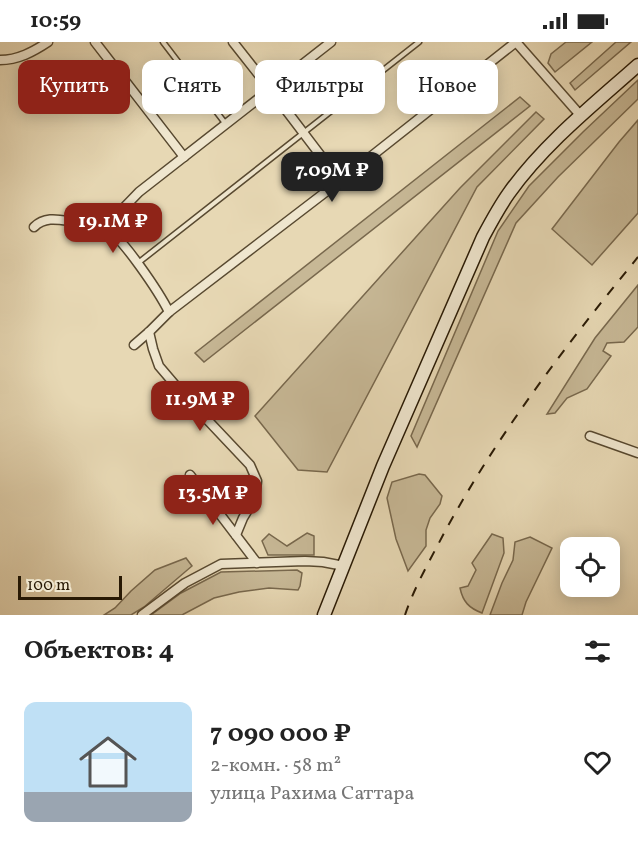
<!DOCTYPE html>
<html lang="ru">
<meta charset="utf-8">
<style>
:root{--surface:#fff;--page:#f2f2f2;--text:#222;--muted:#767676;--accent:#8f2418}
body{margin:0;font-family:Vollkorn,serif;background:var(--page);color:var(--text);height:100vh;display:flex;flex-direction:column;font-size:22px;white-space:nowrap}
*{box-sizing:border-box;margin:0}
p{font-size:20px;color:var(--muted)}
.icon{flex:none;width:33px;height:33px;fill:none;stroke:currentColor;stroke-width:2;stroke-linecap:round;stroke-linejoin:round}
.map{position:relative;height:573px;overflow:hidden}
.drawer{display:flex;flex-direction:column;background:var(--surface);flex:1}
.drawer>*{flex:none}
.banner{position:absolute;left:18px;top:18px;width:603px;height:54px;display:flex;gap:12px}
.controls{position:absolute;left:560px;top:495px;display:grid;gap:12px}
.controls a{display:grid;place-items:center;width:60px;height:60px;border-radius:12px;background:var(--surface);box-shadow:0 3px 15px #0003;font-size:30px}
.scale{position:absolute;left:18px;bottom:15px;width:104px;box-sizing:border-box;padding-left:6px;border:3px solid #281904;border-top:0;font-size:16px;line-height:21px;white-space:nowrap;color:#281904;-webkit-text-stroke:4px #efe6ce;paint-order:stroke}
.price{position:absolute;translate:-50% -51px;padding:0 14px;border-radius:12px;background:var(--accent);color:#fff;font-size:20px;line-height:39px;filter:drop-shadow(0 2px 3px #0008)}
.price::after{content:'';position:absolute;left:50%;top:36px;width:18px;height:14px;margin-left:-9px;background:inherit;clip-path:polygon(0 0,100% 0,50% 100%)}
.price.current{background:#222;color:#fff}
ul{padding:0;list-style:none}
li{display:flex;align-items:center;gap:18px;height:150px;padding:0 24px}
li span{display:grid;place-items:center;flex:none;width:168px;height:120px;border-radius:12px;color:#555}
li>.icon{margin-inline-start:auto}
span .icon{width:72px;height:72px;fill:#fffc;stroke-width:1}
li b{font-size:26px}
h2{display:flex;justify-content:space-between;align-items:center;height:72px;padding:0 24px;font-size:26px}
.chip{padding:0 21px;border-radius:12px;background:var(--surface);box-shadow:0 3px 15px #0003;font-size:21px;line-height:54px}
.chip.current{background:var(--accent);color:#fff}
.status{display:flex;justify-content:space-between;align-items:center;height:42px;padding:0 30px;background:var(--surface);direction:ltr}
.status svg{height:16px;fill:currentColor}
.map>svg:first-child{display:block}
.green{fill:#c7b896;stroke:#78684d;stroke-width:1.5}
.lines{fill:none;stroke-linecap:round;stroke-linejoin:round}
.lane-casing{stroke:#584930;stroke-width:7}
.street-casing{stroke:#584930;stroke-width:11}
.secondary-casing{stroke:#281904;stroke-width:15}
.lane{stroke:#efe6ce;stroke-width:4}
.street{stroke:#efe6ce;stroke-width:8}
.secondary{stroke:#efe6ce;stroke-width:12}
.rail{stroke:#281904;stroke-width:2;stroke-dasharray:10 10;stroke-linecap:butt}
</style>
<div class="status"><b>10:59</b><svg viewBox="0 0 49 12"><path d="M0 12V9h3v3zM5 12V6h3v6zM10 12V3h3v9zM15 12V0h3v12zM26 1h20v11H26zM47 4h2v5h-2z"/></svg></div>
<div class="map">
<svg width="638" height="573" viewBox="0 0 638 573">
<rect width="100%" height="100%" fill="#e7d8b4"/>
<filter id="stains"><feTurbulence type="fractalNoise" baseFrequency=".00333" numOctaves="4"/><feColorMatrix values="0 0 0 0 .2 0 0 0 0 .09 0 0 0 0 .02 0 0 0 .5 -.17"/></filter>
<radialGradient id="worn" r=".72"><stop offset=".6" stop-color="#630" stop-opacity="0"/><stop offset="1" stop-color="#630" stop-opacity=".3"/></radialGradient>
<g class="green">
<path d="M566 0H592L555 30 548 21 551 12Z"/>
<path d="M616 0H631L575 48 570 41Z"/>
<path d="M638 38V57L558 135 516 181 417 405 411 394 498 189 529 144 583 90Z"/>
<path d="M520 55 530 64 204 320 195 311Z"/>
<path d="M536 70 544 77 477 145 327 430 298 428 255 374 460 146Z"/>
<path d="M638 78V171L592 223 552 187 619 100Z"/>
<path d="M638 243V285L624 300 607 301 603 309 611 314 587 347 567 356 555 371 547 372 595 296Z"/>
<path d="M419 432 425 433 442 454 440 462 430 476 426 488V504L408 529 396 497 387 456 392 440Z"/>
<path d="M307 491 314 494V513H268L262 499 269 492 287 504Z"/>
<path d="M492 492 503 496 504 511 482 571C469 566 463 560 460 546L468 544 476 528 472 521Z"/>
<path d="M530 495 552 506 526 560 522 573H490L502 541 513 518 515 500Z"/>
<path d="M186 516 192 524 144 565 131 573H104L115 566 131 549 155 528Z"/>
<path d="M297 528 302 531 300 544 298 548 269 546 239 550 214 556 182 573H151L181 551 221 530Z"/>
</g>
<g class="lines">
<g class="lane-casing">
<g id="lane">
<path d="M163 0 225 81"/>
<path d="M138 221 419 0"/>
</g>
</g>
<g class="street-casing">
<g id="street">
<path d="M95 0 184 115"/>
<path d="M233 0 270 47 340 139"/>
<path d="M516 0 581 74"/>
<path d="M0 18C18 18 33 10 48 0"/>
<path d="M34 185C44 175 56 177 69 179 80 180 94 181 105 186 122 194 160 252 169 270"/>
<path d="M106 186 111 179 139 150 331 0"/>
<path d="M149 290 153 307 159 324 182 351 250 423 257 439 255 456 243 476 236 493"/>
<path d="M134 303 149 290 169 270 340 139 516 0"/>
<path d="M590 394 638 411"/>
<path d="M190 433 257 521"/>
<path d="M142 573 185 541 221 522 305 519 323 520 344 524"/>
</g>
</g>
<g class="secondary-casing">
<path id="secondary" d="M324 573 383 424 483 195C491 180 499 165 509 151 544 102 593 63 638 23"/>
</g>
<use href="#lane" class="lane"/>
<use href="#street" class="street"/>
<use href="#secondary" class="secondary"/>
<path class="rail" d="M405 573C414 546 429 520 442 495 496 394 566 303 638 215"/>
</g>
<rect width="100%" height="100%" filter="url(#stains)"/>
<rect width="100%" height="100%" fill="url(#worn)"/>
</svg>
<div class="controls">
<a><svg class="icon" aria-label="locate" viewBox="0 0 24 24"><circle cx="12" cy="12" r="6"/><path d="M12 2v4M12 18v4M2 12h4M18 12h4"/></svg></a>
</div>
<div class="scale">100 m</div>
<b class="price current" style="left:332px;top:161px">7.09M ₽</b>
<b class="price" style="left:113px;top:212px">19.1M ₽</b>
<b class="price" style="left:200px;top:390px">11.9M ₽</b>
<b class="price" style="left:213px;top:484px">13.5M ₽</b>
<div class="banner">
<a class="chip current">Купить</a>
<a class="chip">Снять</a>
<a class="chip">Фильтры</a>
<a class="chip">Новое</a>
</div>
</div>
<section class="drawer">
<h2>Объектов: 4<svg class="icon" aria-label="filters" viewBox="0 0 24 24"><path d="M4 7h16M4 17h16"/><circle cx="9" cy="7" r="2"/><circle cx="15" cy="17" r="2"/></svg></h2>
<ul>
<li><span style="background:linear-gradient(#bfe0f5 75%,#9aa5b1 0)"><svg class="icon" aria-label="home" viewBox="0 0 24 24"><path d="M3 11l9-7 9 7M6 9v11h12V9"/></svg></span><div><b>7 090 000 ₽</b><p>2-комн. · 58 m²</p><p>улица Рахима Саттара</p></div><svg class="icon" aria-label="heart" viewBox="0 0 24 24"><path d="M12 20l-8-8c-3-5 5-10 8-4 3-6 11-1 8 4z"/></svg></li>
</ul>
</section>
